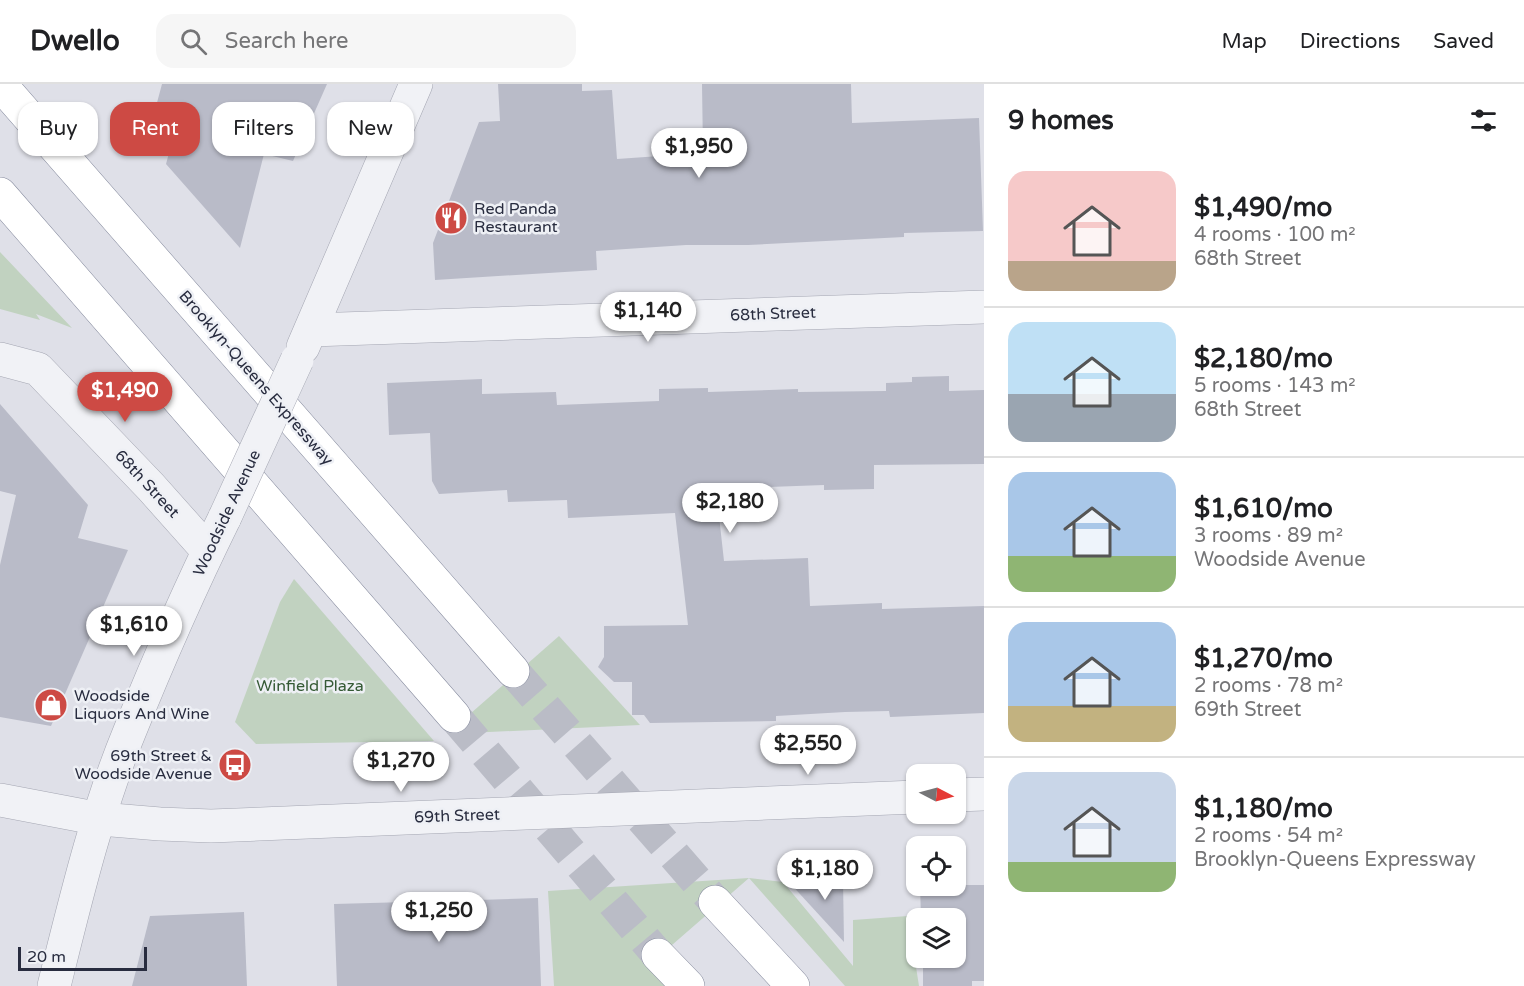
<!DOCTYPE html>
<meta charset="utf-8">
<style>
:root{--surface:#fff;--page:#f6f6f6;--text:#202124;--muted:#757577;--line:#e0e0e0;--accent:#cd4a44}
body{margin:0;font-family:"Varela Round",sans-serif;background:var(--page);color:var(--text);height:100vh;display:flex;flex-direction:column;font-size:22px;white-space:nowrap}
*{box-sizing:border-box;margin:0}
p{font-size:20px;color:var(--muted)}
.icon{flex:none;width:33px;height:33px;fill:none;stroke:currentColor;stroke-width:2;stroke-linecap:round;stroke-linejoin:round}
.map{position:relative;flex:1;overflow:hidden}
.sheet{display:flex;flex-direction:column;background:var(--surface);width:540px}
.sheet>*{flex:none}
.banner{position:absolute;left:18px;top:18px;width:570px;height:54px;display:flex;gap:12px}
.needle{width:39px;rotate:96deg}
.fabs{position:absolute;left:906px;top:680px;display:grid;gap:12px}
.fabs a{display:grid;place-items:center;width:60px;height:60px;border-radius:12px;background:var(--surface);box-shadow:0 2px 4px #0004;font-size:30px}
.scale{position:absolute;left:18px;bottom:15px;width:129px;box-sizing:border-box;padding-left:6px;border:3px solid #282c3f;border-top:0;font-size:16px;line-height:21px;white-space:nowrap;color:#282c3f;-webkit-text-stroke:4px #eef0f5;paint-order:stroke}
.price{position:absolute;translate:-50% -51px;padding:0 14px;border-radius:21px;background:#fff;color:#222;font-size:20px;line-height:39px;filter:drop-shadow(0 2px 3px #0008)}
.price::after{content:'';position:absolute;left:50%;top:36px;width:18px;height:14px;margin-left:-9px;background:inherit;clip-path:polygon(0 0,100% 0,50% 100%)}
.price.current{background:var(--accent);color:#fff}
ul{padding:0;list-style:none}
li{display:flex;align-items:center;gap:18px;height:150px;padding:0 24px}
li+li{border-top:2px solid var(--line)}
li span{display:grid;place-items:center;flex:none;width:168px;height:120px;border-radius:18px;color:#555}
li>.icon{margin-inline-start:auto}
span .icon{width:72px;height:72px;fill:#fffc;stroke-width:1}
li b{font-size:26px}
h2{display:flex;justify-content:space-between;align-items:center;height:72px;padding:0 24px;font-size:26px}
.chip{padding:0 21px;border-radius:18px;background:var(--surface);box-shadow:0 2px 4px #0004;font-size:21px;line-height:54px}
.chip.current{background:var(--accent);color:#fff}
header{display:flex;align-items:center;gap:36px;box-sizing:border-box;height:84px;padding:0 30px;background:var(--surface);border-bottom:2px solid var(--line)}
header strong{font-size:28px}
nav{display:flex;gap:33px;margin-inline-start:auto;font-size:21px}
.search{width:420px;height:54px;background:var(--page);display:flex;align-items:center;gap:15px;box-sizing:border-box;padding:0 21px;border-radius:18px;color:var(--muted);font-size:22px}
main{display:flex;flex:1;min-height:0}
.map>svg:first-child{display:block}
.green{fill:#c1d2c0}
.building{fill:#b9bbc8}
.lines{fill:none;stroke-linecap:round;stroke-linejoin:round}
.highway-tunnel{stroke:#babcc6;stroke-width:33;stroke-dasharray:33 16;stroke-linecap:butt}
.minor-casing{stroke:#a4a6b2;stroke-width:34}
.highway-casing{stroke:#868b9e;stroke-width:34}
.minor{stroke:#f1f2f6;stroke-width:33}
.highway{stroke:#fff;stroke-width:33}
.minor-bridge-casing{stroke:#a4a6b2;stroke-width:34;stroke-linecap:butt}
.minor-bridge{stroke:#f1f2f6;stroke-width:33}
.labels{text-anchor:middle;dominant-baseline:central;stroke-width:5;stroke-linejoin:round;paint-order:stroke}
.poi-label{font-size:16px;fill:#282c3f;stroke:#eef0f5;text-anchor:start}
.street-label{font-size:16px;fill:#282c3f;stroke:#eef0f5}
.park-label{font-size:16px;fill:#355a35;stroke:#eef0f5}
</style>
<header>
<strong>Dwello</strong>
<div class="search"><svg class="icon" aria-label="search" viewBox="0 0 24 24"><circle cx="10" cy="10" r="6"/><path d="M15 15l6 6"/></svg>Search here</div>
<nav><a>Map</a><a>Directions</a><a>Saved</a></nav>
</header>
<main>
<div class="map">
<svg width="984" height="902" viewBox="0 0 984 902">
<rect width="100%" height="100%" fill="#dfe0e8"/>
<g class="green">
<path d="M0 168 72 244 36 230 40 236 0 225Z"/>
<path d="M294 495 434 657 256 660 235 638 280 518Z"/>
<path d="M559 552 640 641 447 650Z"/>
<path d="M749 794 649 881 669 902H554L548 807 749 794 783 798 853 882V836L908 832 919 902H845Z"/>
</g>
<g class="building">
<path d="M162 0H327L293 77 264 70 240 164 166 80 175 47 151 41Z"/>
<path d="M498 0H582V7L612 6 617 75 688 70V68L703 67 702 0H851L852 39 979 34 983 147 904 149V153L748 161H686L596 167 597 186 435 196 433 159 479 38 500 37Z"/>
<path d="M949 292V307L984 306V380L874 381V405L824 406V401L716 405 724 477 808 474 810 522 882 519V525L984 522V629L890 633 889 627 845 628 776 632V637L650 639 644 631H632V598H614L598 583 604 573V542L688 541 675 429 568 434 567 416 508 418 507 406 439 410 432 397 430 349 389 351 387 299 482 295V310L556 308 557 321 659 317V305L708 304V308L798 305V308L886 307V299L912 298V293Z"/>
<path d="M0 320 88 421 78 454 128 466 51 642 0 633V481L16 411 0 407Z"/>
<path d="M843 795 844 858 788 797Z"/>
<path d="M920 801H984V897H972V902H923V873H956V834H921Z"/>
<path d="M444 811V817L538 814 541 902H337L334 820 407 818V812Z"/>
<path d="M244 828 247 902H132L150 832Z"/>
</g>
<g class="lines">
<g class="highway-tunnel">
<path d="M513 587 715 818"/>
<path d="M454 632 658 871"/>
</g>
<g class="minor-casing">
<g id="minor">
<path d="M311 246 984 223"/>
<path d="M303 263 416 0"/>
<path d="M0 275 38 285 151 403 208 467"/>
<path d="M956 711 984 710"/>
<path d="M0 716 100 735 160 740 211 742 916 713"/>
<path d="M54 902C75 818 96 729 129 649 158 577 190 504 225 433"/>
</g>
</g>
<g class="highway-casing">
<g id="highway">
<path d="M0 0 513 587"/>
<path d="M0 110 454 632"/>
<path d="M715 818 793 902"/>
<path d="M658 871 688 902"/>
</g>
</g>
<use href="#minor" class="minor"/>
<use href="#highway" class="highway"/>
<g class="minor-bridge-casing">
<path id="minor-bridge" d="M225 433 297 276"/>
</g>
<use href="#minor-bridge" class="minor-bridge"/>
</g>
<defs>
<g id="restaurant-disc" transform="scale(1.725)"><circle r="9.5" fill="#cd4a44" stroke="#eef0f5"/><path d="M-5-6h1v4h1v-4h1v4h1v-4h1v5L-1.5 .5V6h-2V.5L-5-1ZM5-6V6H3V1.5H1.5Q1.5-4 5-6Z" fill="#fff"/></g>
<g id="shop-disc" transform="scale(1.725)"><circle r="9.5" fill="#cd4a44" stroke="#eef0f5"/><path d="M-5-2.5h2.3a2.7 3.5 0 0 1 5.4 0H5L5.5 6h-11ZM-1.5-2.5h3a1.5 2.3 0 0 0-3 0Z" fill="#fff"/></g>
<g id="bus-disc" transform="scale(1.725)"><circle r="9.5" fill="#cd4a44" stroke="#eef0f5"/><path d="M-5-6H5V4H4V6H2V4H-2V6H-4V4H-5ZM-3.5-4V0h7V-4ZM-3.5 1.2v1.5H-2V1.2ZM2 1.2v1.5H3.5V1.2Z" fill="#fff"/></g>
</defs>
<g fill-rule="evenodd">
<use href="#restaurant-disc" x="451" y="134"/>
<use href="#shop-disc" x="51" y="621"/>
<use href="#bus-disc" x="235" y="681"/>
</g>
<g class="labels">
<g class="poi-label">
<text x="474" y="125">Red Panda<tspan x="474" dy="18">Restaurant</tspan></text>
<text x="74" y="612">Woodside<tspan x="74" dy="18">Liquors And Wine</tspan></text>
<text x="212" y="672" text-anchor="end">69th Street &amp;<tspan x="212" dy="18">Woodside Avenue</tspan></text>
</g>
<g class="street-label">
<text transform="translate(773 230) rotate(-2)">68th Street</text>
<text transform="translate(256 294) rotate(49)">Brooklyn-Queens Expressway</text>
<text transform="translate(147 400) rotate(47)">68th Street</text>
<text transform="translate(227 429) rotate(-65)">Woodside Avenue</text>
<text transform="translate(457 732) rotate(-2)">69th Street</text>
</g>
<g class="park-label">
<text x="310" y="602">Winfield Plaza</text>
</g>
</g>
</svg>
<div class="fabs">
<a><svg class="needle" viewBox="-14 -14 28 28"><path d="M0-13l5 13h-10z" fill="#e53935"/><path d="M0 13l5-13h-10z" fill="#757577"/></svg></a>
<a><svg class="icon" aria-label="locate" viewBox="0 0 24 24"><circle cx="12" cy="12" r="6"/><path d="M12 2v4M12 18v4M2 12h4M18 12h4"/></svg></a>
<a><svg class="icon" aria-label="layers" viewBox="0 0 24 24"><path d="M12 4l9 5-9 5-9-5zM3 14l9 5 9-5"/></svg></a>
</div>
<div class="scale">20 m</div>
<b class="price" style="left:699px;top:95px">$1,950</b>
<b class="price" style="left:648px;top:259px">$1,140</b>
<b class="price current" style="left:125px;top:339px">$1,490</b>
<b class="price" style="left:730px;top:450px">$2,180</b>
<b class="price" style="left:134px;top:573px">$1,610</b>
<b class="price" style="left:808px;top:692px">$2,550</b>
<b class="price" style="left:401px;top:709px">$1,270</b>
<b class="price" style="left:825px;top:817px">$1,180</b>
<b class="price" style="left:439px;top:859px">$1,250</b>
<div class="banner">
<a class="chip">Buy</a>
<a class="chip current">Rent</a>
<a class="chip">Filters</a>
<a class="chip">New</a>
</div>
</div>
<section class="sheet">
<h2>9 homes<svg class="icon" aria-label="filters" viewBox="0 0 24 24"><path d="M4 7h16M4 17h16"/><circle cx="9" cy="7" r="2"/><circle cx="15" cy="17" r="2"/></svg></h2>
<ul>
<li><span style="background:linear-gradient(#f6c9c9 75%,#b9a48a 0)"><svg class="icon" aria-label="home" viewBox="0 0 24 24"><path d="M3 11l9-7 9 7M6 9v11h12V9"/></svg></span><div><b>$1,490/mo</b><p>4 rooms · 100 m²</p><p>68th Street</p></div></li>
<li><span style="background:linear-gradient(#bfe0f5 60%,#9aa5b1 0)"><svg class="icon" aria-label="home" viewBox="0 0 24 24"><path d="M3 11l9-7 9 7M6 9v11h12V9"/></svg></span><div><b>$2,180/mo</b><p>5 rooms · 143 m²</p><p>68th Street</p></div></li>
<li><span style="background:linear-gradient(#a9c7e8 70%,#8fb573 0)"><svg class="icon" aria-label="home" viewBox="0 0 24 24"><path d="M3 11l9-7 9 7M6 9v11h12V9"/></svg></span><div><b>$1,610/mo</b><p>3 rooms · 89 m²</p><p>Woodside Avenue</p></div></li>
<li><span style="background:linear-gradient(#a9c7e8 70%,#c2b280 0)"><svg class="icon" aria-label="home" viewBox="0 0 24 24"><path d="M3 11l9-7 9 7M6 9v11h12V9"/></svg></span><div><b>$1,270/mo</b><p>2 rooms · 78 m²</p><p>69th Street</p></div></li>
<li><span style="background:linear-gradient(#c9d6e8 75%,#8fb573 0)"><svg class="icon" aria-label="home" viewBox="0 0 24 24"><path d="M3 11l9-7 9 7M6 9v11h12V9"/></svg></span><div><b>$1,180/mo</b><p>2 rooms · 54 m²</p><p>Brooklyn-Queens Expressway</p></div></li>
</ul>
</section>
</main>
